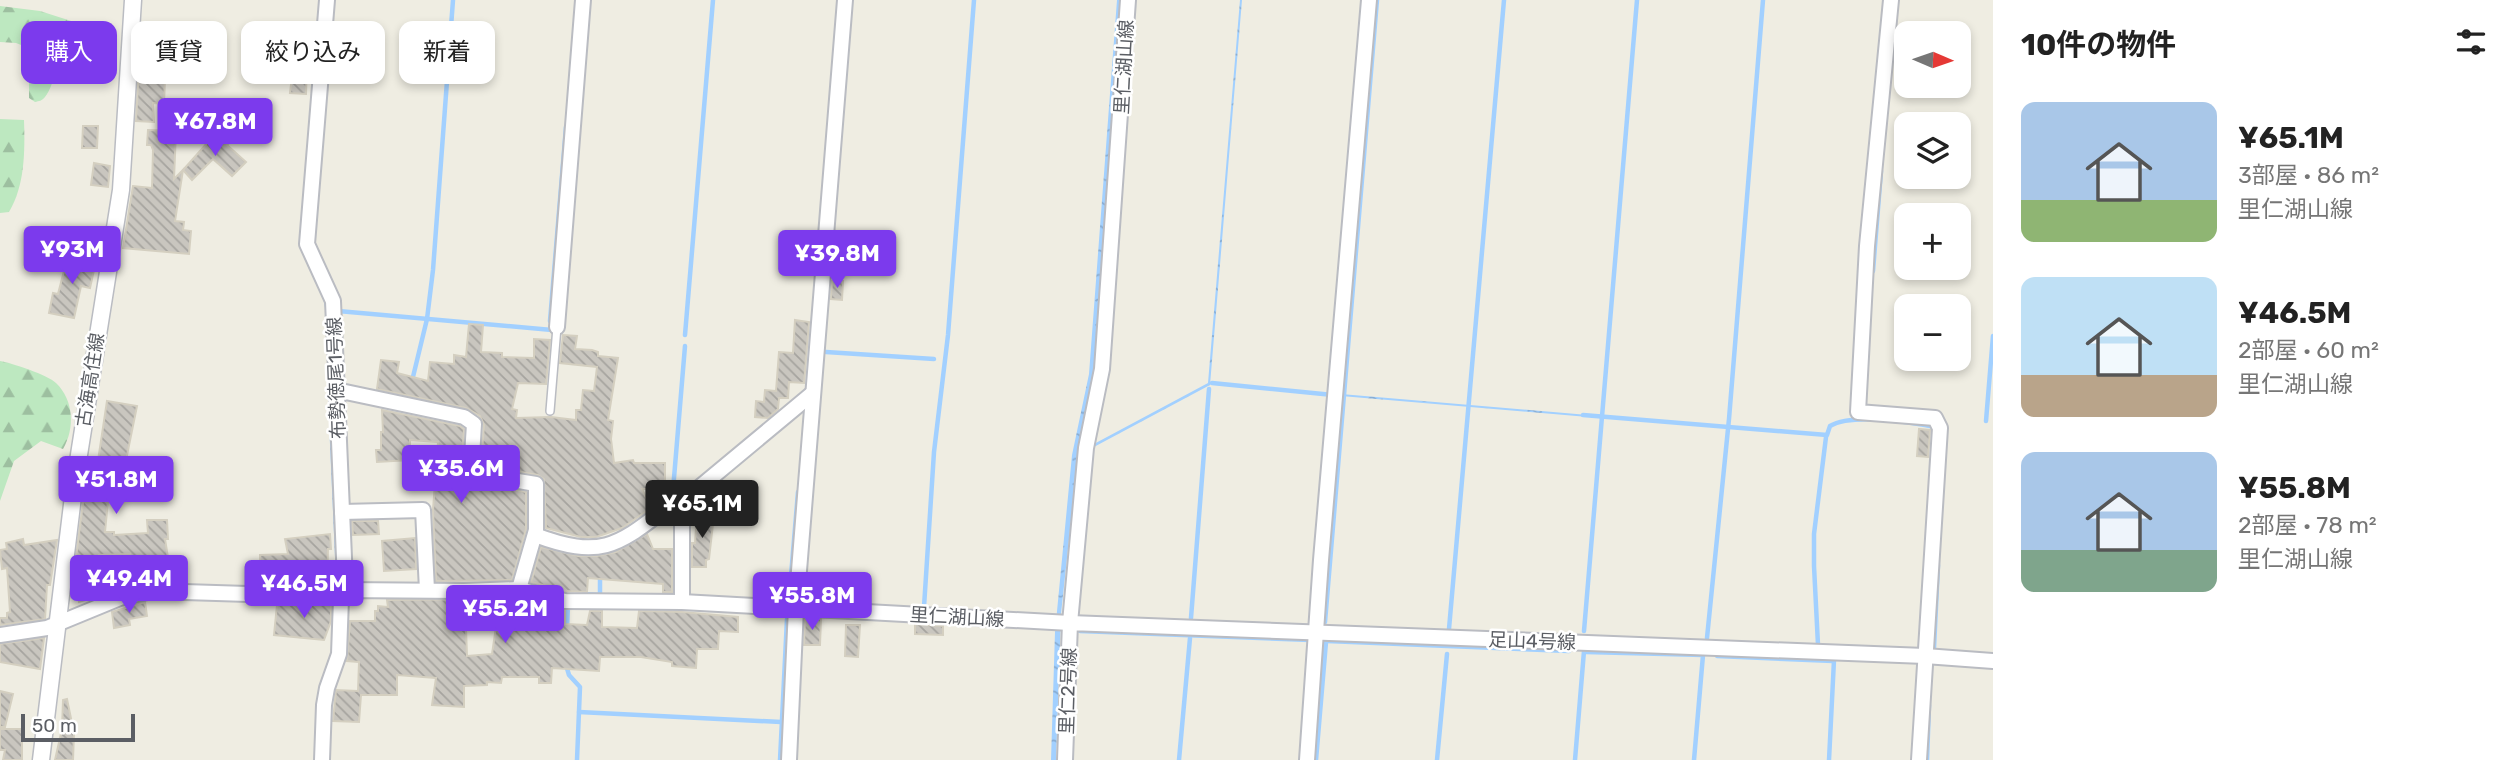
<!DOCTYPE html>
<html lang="ja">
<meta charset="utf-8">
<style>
:root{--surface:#fff;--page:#f2f2f2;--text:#222;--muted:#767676;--accent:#7c3aed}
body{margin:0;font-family:Rubik,"Noto Sans JP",sans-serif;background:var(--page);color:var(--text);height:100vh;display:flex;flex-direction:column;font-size:26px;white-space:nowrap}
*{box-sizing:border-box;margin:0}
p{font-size:23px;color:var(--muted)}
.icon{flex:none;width:38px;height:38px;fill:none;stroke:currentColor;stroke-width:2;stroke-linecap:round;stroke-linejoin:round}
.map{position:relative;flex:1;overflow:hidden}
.panel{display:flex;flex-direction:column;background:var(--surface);width:525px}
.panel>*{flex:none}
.top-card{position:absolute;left:21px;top:21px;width:665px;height:63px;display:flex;gap:14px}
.needle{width:46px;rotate:92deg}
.tools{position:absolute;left:1894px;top:21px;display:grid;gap:14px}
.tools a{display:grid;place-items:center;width:77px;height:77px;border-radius:14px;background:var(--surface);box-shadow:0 4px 10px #0003;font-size:35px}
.scale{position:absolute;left:21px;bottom:18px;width:114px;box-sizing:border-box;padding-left:7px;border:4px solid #5b5e64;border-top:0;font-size:19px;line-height:24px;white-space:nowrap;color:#5b5e64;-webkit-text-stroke:5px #fff;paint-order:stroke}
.price{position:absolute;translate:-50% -60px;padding:0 16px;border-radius:7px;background:var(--accent);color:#fff;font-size:23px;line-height:46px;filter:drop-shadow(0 2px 4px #0008)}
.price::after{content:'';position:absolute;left:50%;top:42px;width:21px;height:16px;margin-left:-10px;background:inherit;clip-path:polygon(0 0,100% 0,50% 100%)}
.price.on{background:#222;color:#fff}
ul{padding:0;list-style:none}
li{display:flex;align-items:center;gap:21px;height:175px;padding:0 28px}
li span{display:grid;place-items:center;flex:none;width:196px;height:140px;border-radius:14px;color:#555}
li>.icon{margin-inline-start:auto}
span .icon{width:84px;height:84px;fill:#fffc;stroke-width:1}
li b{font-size:30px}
h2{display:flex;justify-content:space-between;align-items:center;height:84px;padding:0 28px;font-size:30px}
.chip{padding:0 24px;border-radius:14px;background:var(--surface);box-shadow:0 4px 10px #0003;font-size:24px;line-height:63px}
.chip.on{background:var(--accent);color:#fff}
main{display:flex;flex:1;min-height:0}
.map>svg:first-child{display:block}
.forest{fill:url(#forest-firs)}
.water{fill:url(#water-ripples)}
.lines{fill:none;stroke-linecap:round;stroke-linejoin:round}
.stream{stroke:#a2d0ff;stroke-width:4.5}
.building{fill:url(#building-back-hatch);stroke:#d4cfc0;stroke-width:2;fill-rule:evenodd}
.service-casing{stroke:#babcc2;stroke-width:10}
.minor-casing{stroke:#babcc2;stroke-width:18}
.tertiary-casing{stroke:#babcc2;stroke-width:19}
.service{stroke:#fff;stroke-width:7}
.minor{stroke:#fff;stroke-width:14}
.tertiary{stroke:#fff;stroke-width:16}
.labels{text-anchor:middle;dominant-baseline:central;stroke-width:5;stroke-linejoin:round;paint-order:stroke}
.street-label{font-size:19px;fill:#5b5e64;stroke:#fff}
</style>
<main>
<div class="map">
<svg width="1993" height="760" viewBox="0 0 1993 760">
<defs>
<pattern id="forest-firs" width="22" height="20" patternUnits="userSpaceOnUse" patternTransform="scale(1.75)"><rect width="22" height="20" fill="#bde8c0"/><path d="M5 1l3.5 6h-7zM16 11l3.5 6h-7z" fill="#9dbfa0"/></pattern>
<pattern id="water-ripples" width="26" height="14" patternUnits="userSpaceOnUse" patternTransform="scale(1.75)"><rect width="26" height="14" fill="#a2d0ff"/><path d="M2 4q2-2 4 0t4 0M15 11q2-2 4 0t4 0" fill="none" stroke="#87acd2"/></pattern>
<pattern id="building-back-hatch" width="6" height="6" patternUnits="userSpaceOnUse" patternTransform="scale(1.75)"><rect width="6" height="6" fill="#c9c6bf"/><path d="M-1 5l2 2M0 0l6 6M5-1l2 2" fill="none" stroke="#a6a49f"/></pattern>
</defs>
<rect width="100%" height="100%" fill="#efede2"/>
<g class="forest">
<path d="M0 6 40 11 93 28V35L62 33C62 48 55 85 45 97 42 101 39 101 35 102L29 98V48L16 43 0 42Z"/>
<path d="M0 119 24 120C25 151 25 185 9 212L0 213Z"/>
<path d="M0 361C12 363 48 375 56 383 74 400 75 429 63 449L41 441 14 461 0 501Z"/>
</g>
<g class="water">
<path d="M1117 0H1122L1094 376 1078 455 1061 614 1056 760H1051L1055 632 1072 455 1089 374Z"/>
<path d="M1240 0H1242L1210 385 1092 448V445L1208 383Z"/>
<path d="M303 248 324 292 330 317 338 580H336L329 422 327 318 322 292 308 267Z"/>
<path d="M1341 394 1588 415V417L1341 396Z"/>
</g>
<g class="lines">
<g class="stream">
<path d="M1873 271 1881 171"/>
<path d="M338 311 552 330"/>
<path d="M550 321 566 127"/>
<path d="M685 335 713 0"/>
<path d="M826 352 934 359"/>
<path d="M412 381 427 319 433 270 453 0"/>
<path d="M1212 383 1333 395"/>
<path d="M1583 415 1827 435 1830 426C1852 413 1910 422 1935 427"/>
<path d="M1986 421 1993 336"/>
<path d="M673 490 685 346"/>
<path d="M607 556 627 544"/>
<path d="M584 594 600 595V573"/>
<path d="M789 600 798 492"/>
<path d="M924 607 934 452 948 335 974 0"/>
<path d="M1191 618 1209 389"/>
<path d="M1325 622 1377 0"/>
<path d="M567 628 568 606"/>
<path d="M1449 629 1504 0"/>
<path d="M1080 631 1310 640"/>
<path d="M1584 631 1637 0"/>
<path d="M1707 638 1729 419 1763 0"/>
<path d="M1327 641 1569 651"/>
<path d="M1818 645 1814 566V534L1826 437"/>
<path d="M1934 648 1938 565"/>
<path d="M1586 652 1703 655 1694 760"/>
<path d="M1717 656 1833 661"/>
<path d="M566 665 569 675 580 687 577 760"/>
<path d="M579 712 781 722"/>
<path d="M780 760 787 619"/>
<path d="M1179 760 1190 638"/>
<path d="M1316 760 1326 642"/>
<path d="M1437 760 1447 654"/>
<path d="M1575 760 1584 651"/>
<path d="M1829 760 1834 660"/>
<path d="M1927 760 1929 705"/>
</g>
</g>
<g class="building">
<path d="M295 50 313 52 312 66 307 65 306 94 290 93Z"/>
<path d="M139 66 150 67V72H156V79H165L164 104 153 103 154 122 136 121Z"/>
<path d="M83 126H98L97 148H82Z"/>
<path d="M148 130 176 131 174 179 183 170 175 221 184 222 183 230 191 231 189 254 123 248 133 186 152 188 153 150 151 145H147Z"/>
<path d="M217 132 229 143 227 145 246 162 232 176 213 159 192 180 183 170Z"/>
<path d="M94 163 110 166 108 187 91 185Z"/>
<path d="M74 256 96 261 90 288 81 286 74 318 49 313 53 293 58 294 66 263H72Z"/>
<path d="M832 281H843L842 300 831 299Z"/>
<path d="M795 320 809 322 804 383 789 382 788 398H779L778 409 768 418 755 417 756 401 764 402 765 390 776 391 779 352 793 353Z"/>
<path d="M469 324 483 325 481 352 502 353V357L534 358V339L550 340 546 384 518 383 512 409 517 410 516 418 551 417 576 420V410H581L583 390 594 391 597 367 560 363 563 335 577 336 575 349 592 350 598 352V356L618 358 608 420 613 421 611 439 614 463 633 460 634 463H665V484H659V489H642L651 508 622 528 596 537H581L546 528 544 479 538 475 481 465 484 425 480 416 466 408 377 389 381 360 399 362 397 373 428 381 430 362 454 364V355L466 357Z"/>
<path d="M107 401 137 406 122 480 126 488 108 501 105 532H114V535L148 533 147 520H167L168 539H165L170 570H168L169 581 136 585 130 554 99 555 107 593 79 602 74 573 84 495 101 497 90 477 96 474Z"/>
<path d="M382 410 460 426 464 429 461 472 465 480 526 492V529L512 580 436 581 433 510 438 442 410 440V460L377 462 376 450H381V432H383Z"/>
<path d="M1919 429 1930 430 1928 457 1917 456Z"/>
<path d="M697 514 714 515 709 559 706 560V567H692V543H695Z"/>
<path d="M352 521H378L379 534 353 535Z"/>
<path d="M330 534 331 549H328L327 582 261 585 260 555 288 554 285 539Z"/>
<path d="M647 534 653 549H672V592H663V584L588 578 587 592 566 591 531 582 541 547 578 556H597L616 552Z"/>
<path d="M415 538 416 569 384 571 382 541Z"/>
<path d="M23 539 24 545 57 540 50 585H47L45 619 0 625V618H7V613L10 612 7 568 2 569 0 550 7 549 6 543Z"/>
<path d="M518 599 565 611V624L587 625 590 611H602V627L637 628 639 611 682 612 738 617V632L719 631 718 649H697L696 668 672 666V662L641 657H600L599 671 552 668 551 683H539V677H502L501 683 487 682V685L464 686V707L432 705 436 678 397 675V695H361L359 722 333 721 336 690 358 691 359 662 347 661 350 621H375V611H378V606L388 607 387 600ZM496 627 492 654 467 656 466 628Z"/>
<path d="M331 600V621L324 640 274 635 277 605Z"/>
<path d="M145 602 147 616 129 619 130 625 114 628 112 612Z"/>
<path d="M805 618 821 619 820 645H804Z"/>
<path d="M915 624 943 626V635L915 634Z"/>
<path d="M846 625H860L858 657 845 656Z"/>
<path d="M44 638 40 669 0 662V644Z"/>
<path d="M0 691 13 694 5 727H0Z"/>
<path d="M67 699 74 733 73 760H55L62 729 63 700Z"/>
<path d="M0 729H22V760H3L5 750H0Z"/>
</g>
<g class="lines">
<g class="service-casing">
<path id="service" d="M550 411 557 327"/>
</g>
<g class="minor-casing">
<g id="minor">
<path d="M1891 0 1867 246 1858 412 1935 418 1940 428 1919 760"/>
<path d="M557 327 583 0"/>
<path d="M336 390 464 417 474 424 471 473 536 484V530L519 589"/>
<path d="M682 502 813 393"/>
<path d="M342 512 423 510 427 590"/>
<path d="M535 535C607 562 621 542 677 500L682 502V602"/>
<path d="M0 635 47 628 120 598 152 591 279 595 342 590 464 591 519 589 565 601 682 602 1070 623 1086 448 1102 369 1128 0"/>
<path d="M322 760 324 705 327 688 339 654 341 599 345 581 333 301 307 244 327 0"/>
<path d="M789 760 796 608 845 0"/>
<path d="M1065 760 1070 623 1925 656 1993 661"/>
<path d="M1307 760 1321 560 1369 0"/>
</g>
</g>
<g class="tertiary-casing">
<path id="tertiary" d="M41 760 75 480 121 190 133 0"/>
</g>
<use href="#service" class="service"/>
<use href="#minor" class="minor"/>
<use href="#tertiary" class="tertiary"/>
</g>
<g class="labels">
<g class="street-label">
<text transform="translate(1124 67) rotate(-87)">里仁湖山線</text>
<text transform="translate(336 378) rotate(-92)">布勢徳尾1号線</text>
<text transform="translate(90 380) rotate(-81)">古海高住線</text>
<text transform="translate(957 617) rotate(3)">里仁湖山線</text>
<text transform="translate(1532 641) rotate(2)">足山4号線</text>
<text transform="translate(1068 691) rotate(-88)">里仁2号線</text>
</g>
</g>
</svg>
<div class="tools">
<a><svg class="needle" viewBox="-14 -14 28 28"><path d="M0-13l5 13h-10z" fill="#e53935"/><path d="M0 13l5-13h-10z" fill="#767676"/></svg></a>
<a><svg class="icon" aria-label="layers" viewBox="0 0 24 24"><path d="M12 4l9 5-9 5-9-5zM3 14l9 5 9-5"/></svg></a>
<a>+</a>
<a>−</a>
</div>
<div class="scale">50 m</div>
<b class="price" style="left:215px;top:158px">¥67.8M</b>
<b class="price" style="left:72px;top:286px">¥93M</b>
<b class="price" style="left:837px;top:290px">¥39.8M</b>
<b class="price" style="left:461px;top:505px">¥35.6M</b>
<b class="price" style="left:116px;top:516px">¥51.8M</b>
<b class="price on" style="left:702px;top:540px">¥65.1M</b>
<b class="price" style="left:129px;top:615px">¥49.4M</b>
<b class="price" style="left:304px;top:620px">¥46.5M</b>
<b class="price" style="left:812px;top:632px">¥55.8M</b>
<b class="price" style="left:505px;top:645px">¥55.2M</b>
<div class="top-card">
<a class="chip on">購入</a>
<a class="chip">賃貸</a>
<a class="chip">絞り込み</a>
<a class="chip">新着</a>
</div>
</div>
<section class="panel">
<h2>10件の物件<svg class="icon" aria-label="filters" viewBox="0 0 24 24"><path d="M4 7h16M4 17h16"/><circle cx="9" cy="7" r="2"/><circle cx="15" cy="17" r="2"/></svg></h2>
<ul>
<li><span style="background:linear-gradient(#a9c7e8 70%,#8fb573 0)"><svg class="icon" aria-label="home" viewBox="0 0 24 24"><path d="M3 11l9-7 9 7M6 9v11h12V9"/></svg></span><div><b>¥65.1M</b><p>3部屋 · 86 m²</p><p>里仁湖山線</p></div></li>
<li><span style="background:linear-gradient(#bfe0f5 70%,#b9a48a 0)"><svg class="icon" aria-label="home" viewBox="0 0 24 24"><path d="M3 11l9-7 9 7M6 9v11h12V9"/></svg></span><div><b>¥46.5M</b><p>2部屋 · 60 m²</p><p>里仁湖山線</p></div></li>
<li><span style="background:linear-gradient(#a9c7e8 70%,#7fa58c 0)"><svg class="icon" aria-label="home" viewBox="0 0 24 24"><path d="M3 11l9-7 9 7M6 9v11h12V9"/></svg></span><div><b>¥55.8M</b><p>2部屋 · 78 m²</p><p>里仁湖山線</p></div></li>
</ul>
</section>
</main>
